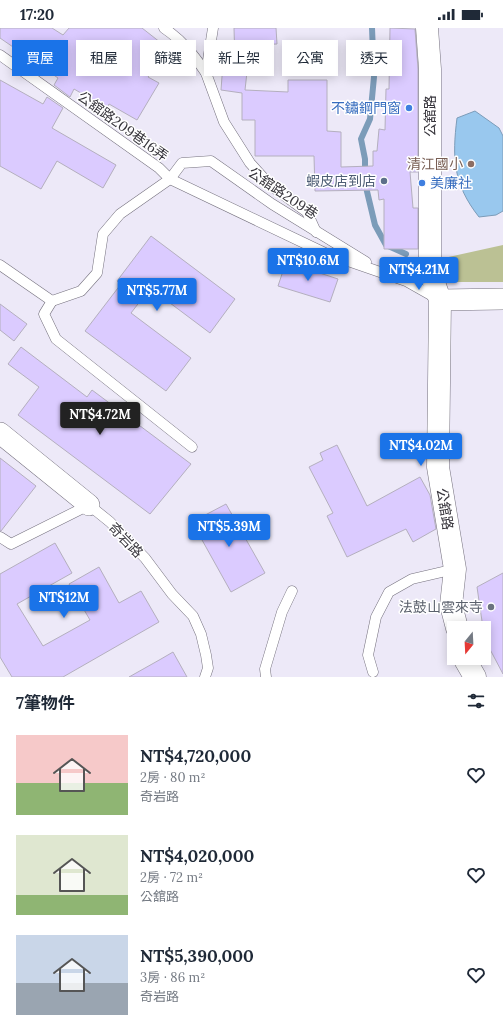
<!DOCTYPE html>
<html lang="zh-TW">
<meta charset="utf-8">
<style>
:root{--surface:#fff;--page:#f2f2f3;--text:#1f2937;--muted:#747a83;--accent:#1a73e8}
body{margin:0;font-family:Lora,"Noto Sans TC",serif;background:var(--page);color:var(--text);height:100vh;display:flex;flex-direction:column;font-size:15px;white-space:nowrap}
*{box-sizing:border-box;margin:0}
p{font-size:13px;color:var(--muted)}
.icon{flex:none;width:22px;height:22px;fill:none;stroke:currentColor;stroke-width:2;stroke-linecap:round;stroke-linejoin:round}
.map{position:relative;height:649px;overflow:hidden}
.drawer{display:flex;flex-direction:column;background:var(--surface);flex:1}
.drawer>*{flex:none}
.top-card{position:absolute;left:12px;top:12px;width:479px;height:36px;display:flex;gap:8px}
.needle{width:26px;rotate:198deg}
.tools{position:absolute;left:447px;top:593px;display:grid;gap:8px}
.tools a{display:grid;place-items:center;width:44px;height:44px;border-radius:0px;background:var(--surface);box-shadow:0 2px 10px #0003;font-size:20px}
.price{position:absolute;translate:-50% -34px;padding:0 9px;border-radius:4px;background:var(--accent);color:#fff;font-size:13px;line-height:26px;filter:drop-shadow(0 1px 2px #0008)}
.price::after{content:'';position:absolute;left:50%;top:24px;width:12px;height:9px;margin-left:-6px;background:inherit;clip-path:polygon(0 0,100% 0,50% 100%)}
.price.on{background:#222;color:#fff}
ul{padding:0;list-style:none}
li{display:flex;align-items:center;gap:12px;height:100px;padding:0 16px}
li span{display:grid;place-items:center;flex:none;width:112px;height:80px;border-radius:0px;color:#555}
li>.icon{margin-inline-start:auto}
span .icon{width:48px;height:48px;fill:#fffc;stroke-width:1}
li b{font-size:17px}
h2{display:flex;justify-content:space-between;align-items:center;height:48px;padding:0 16px;font-size:17px}
.pill{padding:0 14px;border-radius:0px;background:var(--surface);box-shadow:0 2px 10px #0003;font-size:14px;line-height:36px}
.pill.on{background:var(--accent);color:#fff}
.status{display:flex;justify-content:space-between;align-items:center;height:28px;padding:0 20px;background:var(--surface);direction:ltr}
.status svg{height:11px;fill:currentColor}
.map>svg:first-child{display:block}
.green{fill:#bbc194}
.water{fill:#99c8ee;stroke:#7c9cb9}
.lines{fill:none;stroke-linecap:round;stroke-linejoin:round}
.stream{stroke:#7c9cb9;stroke-width:6}
.building{fill:#dbcbff;stroke:#b4afbe}
.service-casing{stroke:#75717e;stroke-width:11}
.minor-casing{stroke:#75717e;stroke-width:22}
.tertiary-casing{stroke:#75717e;stroke-width:23}
.service{stroke:#fff;stroke-width:10}
.minor{stroke:#fff;stroke-width:21}
.tertiary{stroke:#fff;stroke-width:22}
.shop-dot{fill:#3f7fe0;stroke:#fff;stroke-width:1.5}
.education-dot{fill:#8d6e63;stroke:#fff;stroke-width:1.5}
.service-dot{fill:#5c6f8a;stroke:#fff;stroke-width:1.5}
.worship-dot{fill:#6b7280;stroke:#fff;stroke-width:1.5}
.labels{text-anchor:middle;dominant-baseline:central;stroke-width:3;stroke-linejoin:round;paint-order:stroke}
.shop-label{font-size:14px;fill:#366cbe;stroke:#fff;text-anchor:end}
.street-label{font-size:14px;fill:#37353c;stroke:#fff}
.education-label{font-size:14px;fill:#785e54;stroke:#fff;text-anchor:end}
.service-label{font-size:14px;fill:#4e5e75;stroke:#fff;text-anchor:end}
.worship-label{font-size:14px;fill:#5b616d;stroke:#fff;text-anchor:end}
</style>
<div class="status"><b>17:20</b><svg viewBox="0 0 49 12"><path d="M0 12V9h3v3zM5 12V6h3v6zM10 12V3h3v9zM15 12V0h3v12zM26 1h20v11H26zM47 4h2v5h-2z"/></svg></div>
<div class="map">
<svg width="503" height="649" viewBox="0 0 503 649">
<rect width="100%" height="100%" fill="#ede9f8"/>
<path class="green" d="M503 217V254H444V230Z"/>
<path class="water" d="M475 83 499 100 503 108V183L496 187 479 189C453 156 452 130 457 90Z"/>
<g class="lines">
<g class="stream">
<path d="M365 146V131L361 111 370 91 374 49 372 0"/>
<path d="M365 155 375 197 386 217 406 226"/>
</g>
</g>
<g class="building">
<path d="M0 0H52L63 7 69 0H142L170 22 148 49 159 55 137 92 109 76 107 80 74 61 70 69 54 57 58 50 0 10Z"/>
<path d="M234 0H276L277 16 250 17 245 62 288 64V52H327V103L341 104V139L373 138V123H377L379 101 385 102 386 61H389L390 0 415 1 418 41V144H410L413 180H418V221H384V171L379 172 378 162 315 163 314 128H255V92H242V65L221 62 223 35 235 36Z"/>
<path d="M0 52 43 76 47 69 63 80 52 100 116 137 103 160 57 133 41 161 0 138Z"/>
<path d="M151 208 235 271 210 305 150 260 141 272 131 285 191 330 166 363 85 303 121 256 117 253Z"/>
<path d="M286 234 338 251 330 274 278 258Z"/>
<path d="M0 276 27 296 14 313 0 302Z"/>
<path d="M21 319 87 369 92 362 191 436 150 486 18 387 39 359 8 336Z"/>
<path d="M337 417 367 478 420 449 430 467 436 501 413 514 406 501 347 529 327 488 333 485 309 439 323 432 320 425Z"/>
<path d="M0 430 36 458 1 503H0Z"/>
<path d="M226 476 265 545 231 564 192 494Z"/>
<path d="M55 515 72 545 17 576 43 618 90 592 69 556 99 539 119 575 141 563 159 594 63 649H12L0 629V546Z"/>
<path d="M503 545V646L484 610V600H483L477 559Z"/>
<path d="M173 624 187 649H129L161 631Z"/>
</g>
<g class="lines">
<g class="service-casing">
<g id="service">
<path d="M164 0C183 13 193 26 206 45"/>
<path d="M213 0 206 45 224 94 250 135 269 156 307 184 316 204"/>
<path d="M0 27 159 140 170 151 325 225 406 253 436 270"/>
<path d="M0 237 52 273"/>
<path d="M52 273 81 263 97 245 103 206 120 186 170 151 182 135 211 133 272 176 366 234"/>
<path d="M52 273 44 286 56 311 192 419"/>
<path d="M0 509 11 516 89 477 110 494 145 530 172 566 193 588 201 606 206 627 208 640 205 649"/>
<path d="M373 644 368 627 376 589 389 564 412 551 455 541"/>
<path d="M266 649 265 641 282 584 292 563"/>
</g>
</g>
<g class="minor-casing">
<g id="minor">
<path d="M440 272 503 271"/>
<path d="M0 405 89 477"/>
</g>
</g>
<g class="tertiary-casing">
<g id="tertiary">
<path d="M427 0 430 41V243L440 272 438 439 455 541 451 577 457 600"/>
<path d="M464 630 475 649"/>
</g>
</g>
<use href="#service" class="service"/>
<use href="#minor" class="minor"/>
<use href="#tertiary" class="tertiary"/>
</g>
<g class="shop-dot">
<circle cx="409" cy="80" r="4"/>
<circle cx="422" cy="155" r="4"/>
</g>
<circle class="education-dot" cx="471" cy="136" r="4"/>
<circle class="service-dot" cx="384" cy="153" r="4"/>
<circle class="worship-dot" cx="491" cy="579" r="4"/>
<g class="labels">
<g class="shop-label">
<text x="401" y="80">不鏽鋼門窗</text>
<text x="430" y="155" text-anchor="start">美廉社</text>
</g>
<g class="street-label">
<text transform="translate(430 88) rotate(-90)">公舘路</text>
<text transform="translate(123 98) rotate(36)">公舘路209巷16弄</text>
<text transform="translate(283 165) rotate(34)">公舘路209巷</text>
<text transform="translate(445 481) rotate(81)">公舘路</text>
<text transform="translate(126 512) rotate(46)">奇岩路</text>
</g>
<g class="education-label">
<text x="463" y="136">清江國小</text>
</g>
<g class="service-label">
<text x="376" y="153">蝦皮店到店</text>
</g>
<g class="worship-label">
<text x="483" y="579">法鼓山雲來寺</text>
</g>
</g>
</svg>
<div class="tools">
<a><svg class="needle" viewBox="-14 -14 28 28"><path d="M0-13l5 13h-10z" fill="#e53935"/><path d="M0 13l5-13h-10z" fill="#747a83"/></svg></a>
</div>
<b class="price" style="left:308px;top:254px">NT$10.6M</b>
<b class="price" style="left:419px;top:263px">NT$4.21M</b>
<b class="price" style="left:157px;top:284px">NT$5.77M</b>
<b class="price on" style="left:100px;top:408px">NT$4.72M</b>
<b class="price" style="left:421px;top:439px">NT$4.02M</b>
<b class="price" style="left:229px;top:520px">NT$5.39M</b>
<b class="price" style="left:64px;top:591px">NT$12M</b>
<div class="top-card">
<a class="pill on">買屋</a>
<a class="pill">租屋</a>
<a class="pill">篩選</a>
<a class="pill">新上架</a>
<a class="pill">公寓</a>
<a class="pill">透天</a>
</div>
</div>
<section class="drawer">
<h2>7筆物件<svg class="icon" aria-label="filters" viewBox="0 0 24 24"><path d="M4 7h16M4 17h16"/><circle cx="9" cy="7" r="2"/><circle cx="15" cy="17" r="2"/></svg></h2>
<ul>
<li><span style="background:linear-gradient(#f6c9c9 60%,#8fb573 0)"><svg class="icon" aria-label="home" viewBox="0 0 24 24"><path d="M3 11l9-7 9 7M6 9v11h12V9"/></svg></span><div><b>NT$4,720,000</b><p>2房 · 80 m²</p><p>奇岩路</p></div><svg class="icon" aria-label="heart" viewBox="0 0 24 24"><path d="M12 20l-8-8c-3-5 5-10 8-4 3-6 11-1 8 4z"/></svg></li>
<li><span style="background:linear-gradient(#dfe7d0 75%,#8fb573 0)"><svg class="icon" aria-label="home" viewBox="0 0 24 24"><path d="M3 11l9-7 9 7M6 9v11h12V9"/></svg></span><div><b>NT$4,020,000</b><p>2房 · 72 m²</p><p>公舘路</p></div><svg class="icon" aria-label="heart" viewBox="0 0 24 24"><path d="M12 20l-8-8c-3-5 5-10 8-4 3-6 11-1 8 4z"/></svg></li>
<li><span style="background:linear-gradient(#c9d6e8 60%,#9aa5b1 0)"><svg class="icon" aria-label="home" viewBox="0 0 24 24"><path d="M3 11l9-7 9 7M6 9v11h12V9"/></svg></span><div><b>NT$5,390,000</b><p>3房 · 86 m²</p><p>奇岩路</p></div><svg class="icon" aria-label="heart" viewBox="0 0 24 24"><path d="M12 20l-8-8c-3-5 5-10 8-4 3-6 11-1 8 4z"/></svg></li>
</ul>
</section>
